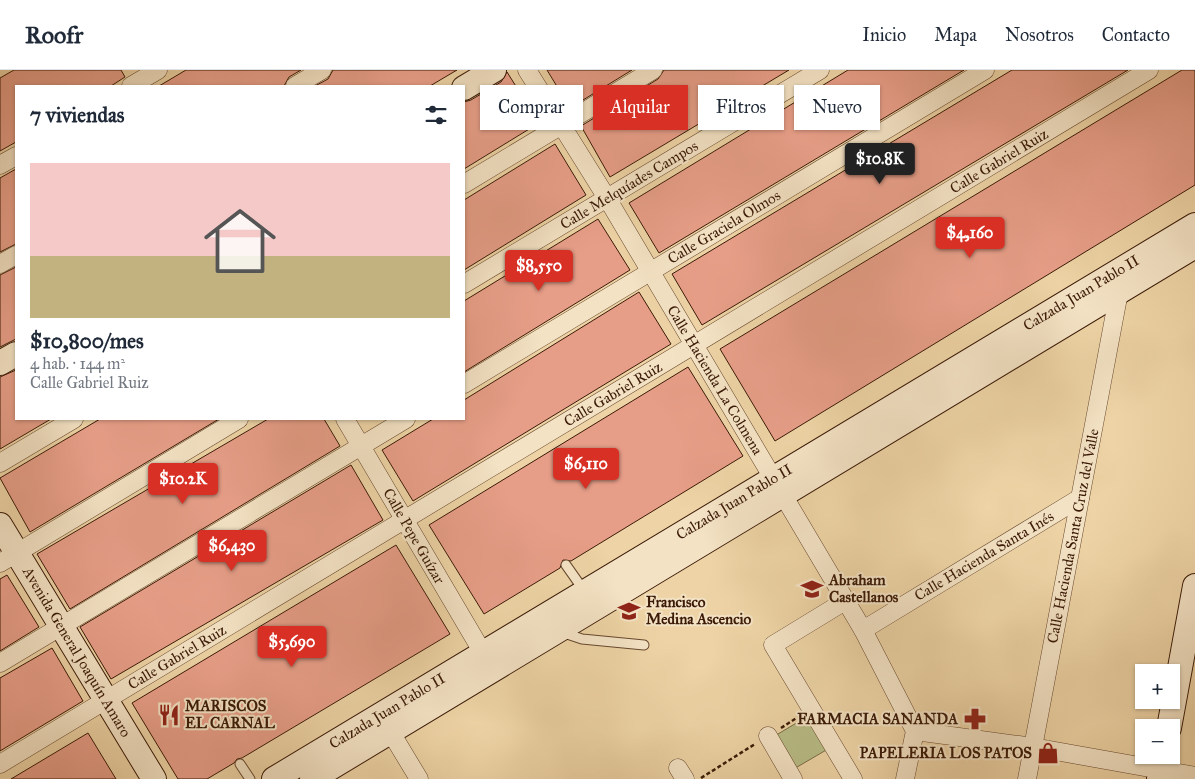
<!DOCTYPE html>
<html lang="es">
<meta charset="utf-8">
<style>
:root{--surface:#fff;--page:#f2f2f3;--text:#1f2937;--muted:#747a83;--line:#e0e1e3;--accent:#d93025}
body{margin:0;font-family:"IM FELL Great Primer",serif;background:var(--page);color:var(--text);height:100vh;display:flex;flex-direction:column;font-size:19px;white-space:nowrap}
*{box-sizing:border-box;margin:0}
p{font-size:16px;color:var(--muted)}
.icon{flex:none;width:28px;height:28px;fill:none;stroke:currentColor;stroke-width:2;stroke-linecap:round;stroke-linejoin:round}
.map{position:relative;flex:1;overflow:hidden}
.details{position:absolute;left:15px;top:15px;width:450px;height:335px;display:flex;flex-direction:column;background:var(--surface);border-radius:0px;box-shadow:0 1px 4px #0004}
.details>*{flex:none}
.guide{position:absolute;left:480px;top:15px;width:475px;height:45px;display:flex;gap:10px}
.controls{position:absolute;left:1135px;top:594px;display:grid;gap:10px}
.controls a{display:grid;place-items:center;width:45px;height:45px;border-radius:0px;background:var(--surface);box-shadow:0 1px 4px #0004;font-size:25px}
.price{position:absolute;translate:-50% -42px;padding:0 11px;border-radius:5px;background:var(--accent);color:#fff;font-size:16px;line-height:32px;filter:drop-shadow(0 1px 2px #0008)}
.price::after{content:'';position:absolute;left:50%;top:30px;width:15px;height:11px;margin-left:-8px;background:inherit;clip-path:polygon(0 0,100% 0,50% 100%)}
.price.selected{background:#222;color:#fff}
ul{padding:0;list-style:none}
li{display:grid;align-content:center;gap:10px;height:265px;padding:0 15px}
li span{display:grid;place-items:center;height:155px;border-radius:0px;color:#555}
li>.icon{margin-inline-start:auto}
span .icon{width:90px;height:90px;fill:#fffc;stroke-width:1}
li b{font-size:21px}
h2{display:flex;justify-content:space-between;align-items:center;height:60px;padding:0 15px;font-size:21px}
.chip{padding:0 18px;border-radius:0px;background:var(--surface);box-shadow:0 1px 4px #0004;font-size:18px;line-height:45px}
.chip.selected{background:var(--accent);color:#fff}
header{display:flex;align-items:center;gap:30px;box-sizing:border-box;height:70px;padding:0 25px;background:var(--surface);border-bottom:1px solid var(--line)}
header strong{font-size:24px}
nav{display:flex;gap:28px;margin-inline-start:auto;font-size:18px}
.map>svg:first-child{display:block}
.green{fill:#b8bc86;stroke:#7a6b46}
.building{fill:#e79e88;stroke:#3b1a07}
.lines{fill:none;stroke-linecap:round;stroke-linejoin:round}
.lane-casing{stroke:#68482e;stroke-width:11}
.street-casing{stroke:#68482e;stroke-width:19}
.secondary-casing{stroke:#3b1a07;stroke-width:26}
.path{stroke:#3b1a07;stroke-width:2.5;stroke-dasharray:4 2.5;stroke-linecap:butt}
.lane{stroke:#f3e2c4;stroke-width:9}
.street{stroke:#f3e2c4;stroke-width:18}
.secondary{stroke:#f3e2c4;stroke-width:24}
.labels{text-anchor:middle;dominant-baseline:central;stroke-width:4;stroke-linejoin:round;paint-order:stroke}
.street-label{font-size:15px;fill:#3b1a07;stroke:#f3e2c4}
.poi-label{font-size:15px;font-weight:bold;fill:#3b1a07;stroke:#f3e2c4;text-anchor:start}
</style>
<header>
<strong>Roofr</strong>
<nav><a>Inicio</a><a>Mapa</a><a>Nosotros</a><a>Contacto</a></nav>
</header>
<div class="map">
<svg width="1195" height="709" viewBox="0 0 1195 709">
<rect width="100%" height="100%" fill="#edd3a5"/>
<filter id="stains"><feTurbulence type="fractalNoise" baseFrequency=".004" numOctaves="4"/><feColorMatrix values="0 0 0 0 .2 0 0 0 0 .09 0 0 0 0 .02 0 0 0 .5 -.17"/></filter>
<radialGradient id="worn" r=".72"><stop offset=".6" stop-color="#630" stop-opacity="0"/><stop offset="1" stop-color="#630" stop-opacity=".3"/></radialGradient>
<path class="green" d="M808 646 828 679 792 700 773 667Z"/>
<g class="building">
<path d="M14 0H121L125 7 111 16H16V72L0 81V8Z"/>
<path d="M186 0H301L289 7 284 16H159Z"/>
<path d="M333 0H457L430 16H315L328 9Z"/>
<path d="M547 0H632L570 38Z"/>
<path d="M664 0H789L610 107 581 56 658 9Z"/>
<path d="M848 0H964L659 183 629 133Z"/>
<path d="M1012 0H1128L702 255 672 204Z"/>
<path d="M1182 0H1195V115L775 371 720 279Z"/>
<path d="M507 2 539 53 464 99V32L471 30 501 12Z"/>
<path d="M555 74 586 125 464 200V130Z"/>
<path d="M16 99V174L0 182V108Z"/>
<path d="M598 149 630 200 464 302V231Z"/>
<path d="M16 197V269L0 277V205Z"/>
<path d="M639 222 671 274 413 431 382 380 433 349H464V330Z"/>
<path d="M688 297 743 386 571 491 563 490 560 498 484 544 429 455Z"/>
<path d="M16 300V349H51L0 379V307Z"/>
<path d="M100 349H219L30 462 0 408Z"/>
<path d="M268 349H324L340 376 70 539 37 484Z"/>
<path d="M351 395 383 450 111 609 80 557Z"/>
<path d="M396 475 450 564 242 688 237 689 234 693 207 709H178L132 633Z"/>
<path d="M7 505 39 557 0 581V509Z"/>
<path d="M52 578 83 631 0 681V608Z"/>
<path d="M88 663 116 709H11Z"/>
</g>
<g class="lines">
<g class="lane-casing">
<g id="lane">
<path d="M566 495 585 522"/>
<path d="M561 562 582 569 644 575"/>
<path d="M240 694 250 709"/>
</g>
</g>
<g class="street-casing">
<g id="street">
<path d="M527 0 607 128 863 560 915 661 905 709"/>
<path d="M131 16 158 0"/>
<path d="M295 16 322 0"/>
<path d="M0 95 16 86"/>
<path d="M464 114 653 0"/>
<path d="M0 194 16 185"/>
<path d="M464 214 820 0"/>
<path d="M464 314 985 0"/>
<path d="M345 349 483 583"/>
<path d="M0 393 74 349"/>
<path d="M0 493 239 349"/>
<path d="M845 531 773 575 853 709"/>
<path d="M863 560 1080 428"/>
<path d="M0 593 406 349"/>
<path d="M390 661 419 709"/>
<path d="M915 661 1033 677 1195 706"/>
<path d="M768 666 793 709"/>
<path d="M0 694 1149 0"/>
<path d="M678 698 685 709"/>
<path d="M1027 709 1119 222"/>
</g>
</g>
<g class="secondary-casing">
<g id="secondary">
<path d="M464 18 494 0"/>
<path d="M0 293 16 284"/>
<path d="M0 455 154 709"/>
<path d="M1169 658 1195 516"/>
<path d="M274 709 1195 155"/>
<path d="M312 709 1195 176"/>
<path d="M1159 709 1164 685"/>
</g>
</g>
<g class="path">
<path d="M781 658 798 647"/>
<path d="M701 708 755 674"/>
</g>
<use href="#lane" class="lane"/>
<use href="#street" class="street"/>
<use href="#secondary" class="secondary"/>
</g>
<defs>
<g id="school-bare" transform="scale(1.725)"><path d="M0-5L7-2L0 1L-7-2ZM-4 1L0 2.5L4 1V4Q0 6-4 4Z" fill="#8f2418" stroke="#f3e2c4" stroke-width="2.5" paint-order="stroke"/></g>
<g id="restaurant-bare" transform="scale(1.725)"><path d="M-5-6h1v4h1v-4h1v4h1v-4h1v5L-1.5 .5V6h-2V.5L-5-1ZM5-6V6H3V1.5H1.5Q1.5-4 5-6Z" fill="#8f2418" stroke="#f3e2c4" stroke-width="2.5" paint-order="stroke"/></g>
<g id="pharmacy-bare" transform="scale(1.725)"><path d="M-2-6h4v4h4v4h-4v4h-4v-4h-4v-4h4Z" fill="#8f2418" stroke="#f3e2c4" stroke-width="2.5" paint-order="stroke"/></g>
<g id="shop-bare" transform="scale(1.725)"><path d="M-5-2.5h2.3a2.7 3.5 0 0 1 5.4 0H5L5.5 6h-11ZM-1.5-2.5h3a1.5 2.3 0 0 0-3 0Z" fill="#8f2418" stroke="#f3e2c4" stroke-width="2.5" paint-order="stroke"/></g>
</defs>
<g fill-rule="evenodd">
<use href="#school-bare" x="812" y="519"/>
<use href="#school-bare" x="629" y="541"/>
<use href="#restaurant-bare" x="169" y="645"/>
<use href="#pharmacy-bare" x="975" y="649"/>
<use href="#shop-bare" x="1048" y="683"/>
</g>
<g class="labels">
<g class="street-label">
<text transform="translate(999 91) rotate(-31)">Calle Gabriel Ruiz</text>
<text transform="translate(629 115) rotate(-31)">Calle Melquíades Campos</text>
<text transform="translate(724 157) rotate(-31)">Calle Graciela Olmos</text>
<text transform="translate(1081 223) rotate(-31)">Calzada Juan Pablo II</text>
<text transform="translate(715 310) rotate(59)">Calle Hacienda La Colmena</text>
<text transform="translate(613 324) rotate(-31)">Calle Gabriel Ruiz</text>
<text transform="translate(734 432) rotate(-31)">Calzada Juan Pablo II</text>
<text transform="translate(414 466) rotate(60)">Calle Pepe Guízar</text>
<text transform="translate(1073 466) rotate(-79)">Calle Hacienda Santa Cruz del Valle</text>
<text transform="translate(984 486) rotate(-31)">Calle Hacienda Santa Inés</text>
<text transform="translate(77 582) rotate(59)">Avenida General Joaquín Amaro</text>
<text transform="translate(177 587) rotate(-31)">Calle Gabriel Ruiz</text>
<text transform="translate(387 641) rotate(-31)">Calzada Juan Pablo II</text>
</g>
<g class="poi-label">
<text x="829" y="510">Abraham<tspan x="829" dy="17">Castellanos</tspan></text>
<text x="646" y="532">Francisco<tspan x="646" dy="17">Medina Ascencio</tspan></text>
<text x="185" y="636">MARISCOS<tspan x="185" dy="17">EL CARNAL</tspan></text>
<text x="958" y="649" text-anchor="end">FARMACIA SANANDA</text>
<text x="1032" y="683" text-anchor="end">PAPELERIA LOS PATOS</text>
</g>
</g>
<rect width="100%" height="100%" filter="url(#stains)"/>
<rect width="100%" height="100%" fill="url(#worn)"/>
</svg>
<div class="controls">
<a>+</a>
<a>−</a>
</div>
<b class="price selected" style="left:880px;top:115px">$10.8K</b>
<b class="price" style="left:970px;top:189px">$4,160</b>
<b class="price" style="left:539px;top:222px">$8,550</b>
<b class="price" style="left:586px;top:420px">$6,110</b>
<b class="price" style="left:183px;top:435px">$10.2K</b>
<b class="price" style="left:232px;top:502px">$6,430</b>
<b class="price" style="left:292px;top:598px">$5,690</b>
<div class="guide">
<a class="chip">Comprar</a>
<a class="chip selected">Alquilar</a>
<a class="chip">Filtros</a>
<a class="chip">Nuevo</a>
</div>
<section class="details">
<h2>7 viviendas<svg class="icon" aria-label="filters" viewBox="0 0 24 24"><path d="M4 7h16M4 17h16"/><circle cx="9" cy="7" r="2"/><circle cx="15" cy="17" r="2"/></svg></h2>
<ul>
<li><span style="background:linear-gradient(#f6c9c9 60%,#c2b280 0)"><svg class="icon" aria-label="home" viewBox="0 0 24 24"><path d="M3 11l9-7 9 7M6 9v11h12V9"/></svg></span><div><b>$10,800/mes</b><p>4 hab. · 144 m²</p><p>Calle Gabriel Ruiz</p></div></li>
</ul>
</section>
</div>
